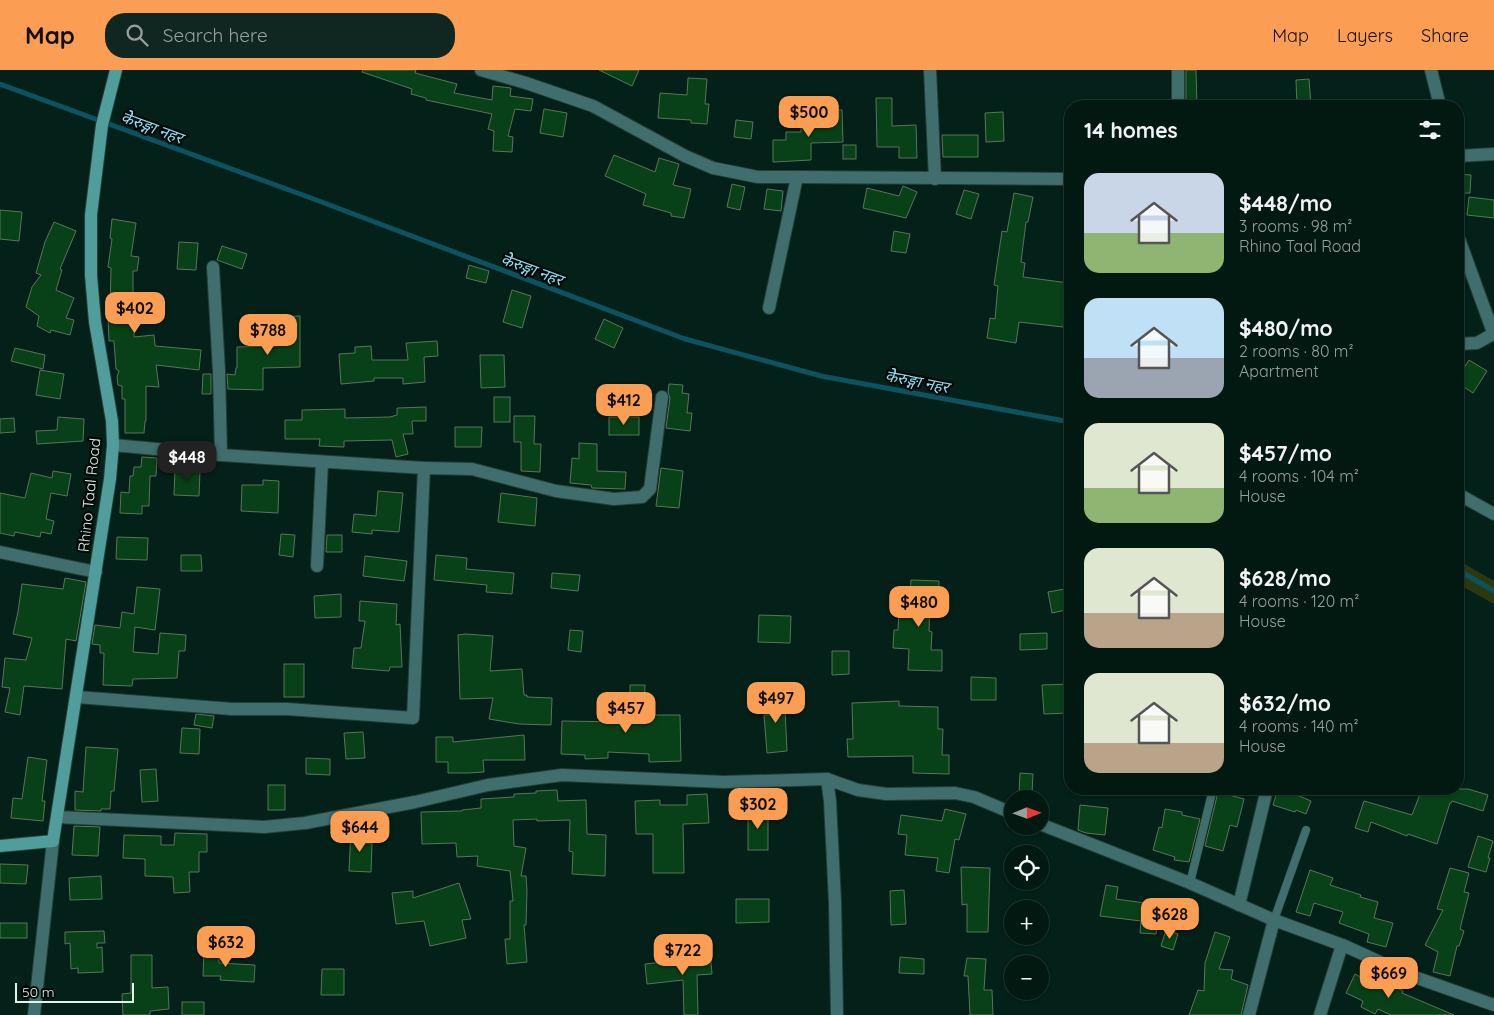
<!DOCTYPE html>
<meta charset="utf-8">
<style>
:root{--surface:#021912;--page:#102620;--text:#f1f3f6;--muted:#96a09f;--line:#233832;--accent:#fc9d54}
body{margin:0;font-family:Quicksand,"Noto Sans Devanagari",sans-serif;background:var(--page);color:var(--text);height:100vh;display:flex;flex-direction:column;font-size:19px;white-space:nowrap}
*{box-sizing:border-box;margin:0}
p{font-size:16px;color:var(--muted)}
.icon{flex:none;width:28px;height:28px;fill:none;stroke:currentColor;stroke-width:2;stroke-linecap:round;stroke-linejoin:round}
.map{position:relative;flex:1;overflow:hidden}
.sheet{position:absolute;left:1064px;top:30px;width:400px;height:695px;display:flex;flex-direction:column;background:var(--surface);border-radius:20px;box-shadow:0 1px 4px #0004,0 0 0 1px var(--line)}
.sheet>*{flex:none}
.needle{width:32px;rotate:89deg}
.tools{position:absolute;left:1004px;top:720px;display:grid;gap:10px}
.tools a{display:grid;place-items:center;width:45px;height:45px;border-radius:50%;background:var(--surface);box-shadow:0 1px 4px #0004,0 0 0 1px var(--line);font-size:25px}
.scale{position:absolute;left:15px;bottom:12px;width:119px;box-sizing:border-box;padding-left:5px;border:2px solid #dff4eb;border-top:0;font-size:14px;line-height:18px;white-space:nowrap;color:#dff4eb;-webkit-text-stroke:4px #000805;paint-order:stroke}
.price{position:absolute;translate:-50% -42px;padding:0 11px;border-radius:10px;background:var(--accent);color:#111;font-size:16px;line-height:32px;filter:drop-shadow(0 1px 2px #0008)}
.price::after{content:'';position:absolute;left:50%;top:30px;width:15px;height:11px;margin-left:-8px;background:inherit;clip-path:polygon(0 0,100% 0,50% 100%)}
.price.current{background:#222;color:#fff}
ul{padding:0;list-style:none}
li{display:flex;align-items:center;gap:15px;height:125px;padding:0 20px}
li span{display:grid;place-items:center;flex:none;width:140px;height:100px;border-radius:15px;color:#555}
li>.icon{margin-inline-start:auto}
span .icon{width:60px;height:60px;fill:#fffc;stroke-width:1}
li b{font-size:21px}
h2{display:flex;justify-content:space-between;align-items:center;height:60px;padding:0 20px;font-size:21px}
header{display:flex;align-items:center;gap:30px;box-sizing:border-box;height:70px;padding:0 25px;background:var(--accent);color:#111}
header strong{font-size:24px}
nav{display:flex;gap:28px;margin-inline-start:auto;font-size:18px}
.search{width:350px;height:45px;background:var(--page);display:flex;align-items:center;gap:12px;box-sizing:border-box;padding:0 18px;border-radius:20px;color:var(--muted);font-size:19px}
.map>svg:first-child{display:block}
.grass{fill:#2c3910}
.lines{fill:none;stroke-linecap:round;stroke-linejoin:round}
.stream{stroke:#0d5260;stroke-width:5}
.building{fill:#084117;stroke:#59745b}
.lane-casing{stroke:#223f36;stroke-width:9}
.street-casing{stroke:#223f36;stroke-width:14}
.secondary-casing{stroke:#223f36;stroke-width:14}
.lane{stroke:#406e6c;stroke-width:8}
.street{stroke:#406e6c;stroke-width:12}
.secondary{stroke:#509d9b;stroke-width:12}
.labels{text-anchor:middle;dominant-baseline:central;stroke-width:4.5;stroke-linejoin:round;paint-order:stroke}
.street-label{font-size:15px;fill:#dff4eb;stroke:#000805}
.water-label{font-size:16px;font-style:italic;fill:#8cdef4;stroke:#000805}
</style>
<header>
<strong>Map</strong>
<div class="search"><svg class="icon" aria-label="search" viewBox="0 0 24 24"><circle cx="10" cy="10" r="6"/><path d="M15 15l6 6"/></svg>Search here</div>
<nav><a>Map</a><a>Layers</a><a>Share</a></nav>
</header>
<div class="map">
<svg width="1494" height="945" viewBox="0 0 1494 945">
<rect width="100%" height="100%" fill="#032118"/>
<path class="grass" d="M1458 490 1494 511V534L1458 514Z"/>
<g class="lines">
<g class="stream">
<path d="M0 14 311 128 685 269 821 306 1070 352"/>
<path d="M1458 500 1494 521"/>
</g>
</g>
<g class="building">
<path d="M363 0H416L415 3 457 14 454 23 492 30 493 16 511 18 510 26 533 29 531 41 515 39 508 66 513 67 512 82 493 81 494 61 488 59 492 44 426 30V28L411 24 412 19 362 2Z"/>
<path d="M599 0H639L632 16Z"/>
<path d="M1186 0H1196L1197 36H1186Z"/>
<path d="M688 8 707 9 705 34H709L707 54 691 53V50L658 48 660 23 687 25Z"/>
<path d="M1309 9 1311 36H1297L1296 10Z"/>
<path d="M876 28H892V56L916 55 917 88H899V77H877Z"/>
<path d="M544 39 567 43 563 67 540 63Z"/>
<path d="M842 40 843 72 811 73V90L773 92V70H786V62H801V50L823 49V41Z"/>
<path d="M1003 42 1004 71 986 72 985 43Z"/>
<path d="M736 50 753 52 751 69 734 67Z"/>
<path d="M942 65H978V87H943Z"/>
<rect x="843" y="75" width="13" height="14"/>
<path d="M614 85 655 102 659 88 679 94 673 115 691 119 684 148 671 146V143L643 135 646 124 605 106Z"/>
<path d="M1458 104 1471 105 1470 123H1458Z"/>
<path d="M732 114 745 117 740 140 727 137Z"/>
<path d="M903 116 917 122 906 148 863 138 867 118 899 126Z"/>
<path d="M767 119 783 121 781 141 764 139Z"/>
<path d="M964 120 979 124 971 149 956 144Z"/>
<path d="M1014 123 1033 127 1028 152H1026L1021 192 1025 193 1023 207 1069 213 1063 257 1019 252 1016 273 987 268 990 248 995 249 998 216 994 215 1002 161 1007 162Z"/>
<path d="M1469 127 1494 130V148L1467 145Z"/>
<path d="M0 140 22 142 19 171 0 169Z"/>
<path d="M112 149 136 153 131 186 139 187 137 201H133V245H134V267L154 265 155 276 201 280 199 300 156 295 159 317 146 316V351H145L144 363H125V329H122V316L118 315 117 307 119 301 116 299 114 271H109L108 245H110L111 198 108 197 112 169 110 168Z"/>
<path d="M54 152 76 161 60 199 62 200 56 220 74 228 66 248 74 250 70 265 51 260 50 263 37 256 39 246 26 237 32 217 41 205 36 203 45 172Z"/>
<path d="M894 161 910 164 906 183 891 181Z"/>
<path d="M179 172 198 173 196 200 177 199Z"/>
<path d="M222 176 247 184 242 199 217 190Z"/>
<path d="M469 195 489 201 486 213 466 208Z"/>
<path d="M512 220 531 226 522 258 503 252Z"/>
<path d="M300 246V297L263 298V320L228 319 227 304 235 305 236 298H237V277L277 276V247Z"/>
<path d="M604 249 623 258 614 278 595 269Z"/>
<path d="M437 271 438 286 424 287 425 312 403 314V308H374V311L341 314 339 284 355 283V277L371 276 372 290H408L406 273Z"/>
<path d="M15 278 45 285 43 299 11 291Z"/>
<path d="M480 285H504L505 317 481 318Z"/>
<path d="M1469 290 1487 301 1473 323 1458 313V307Z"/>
<path d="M40 300 64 304 60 329 36 325Z"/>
<path d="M203 304H211V324H202Z"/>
<path d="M669 314 683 315 682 323 689 324 687 343H692L690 361 666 358 670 328 668 322Z"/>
<rect x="494" y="327" width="16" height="25"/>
<path d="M426 337V351H412L413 364H403L408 384 396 387 392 370 344 371V377L319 376 320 369H285V350H302V340L345 339V348L390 347 397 345V338Z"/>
<path d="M514 346H535L534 374H541L540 402 521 401V372H514Z"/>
<path d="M58 347 84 349 83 371 37 374 36 361 57 360Z"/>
<rect x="609" y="347" width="30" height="18"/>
<path d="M14 348 15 362 0 363V349Z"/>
<path d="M455 357H482L481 377H455Z"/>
<path d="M579 373 597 374V401L626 402 625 419 592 418 591 415 570 413 572 388 579 389Z"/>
<path d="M142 387 157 388 156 406H150L149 436H142V444L120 443 121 422 129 423 130 406H133L134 397H141Z"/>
<path d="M661 398 683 401 679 438 656 436Z"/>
<path d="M175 399 200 401 199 426 174 425Z"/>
<path d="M53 401 71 404 67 426 51 423 46 449 54 451 51 464 41 462 40 467 15 462 14 466 0 463V423L25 428 31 403 52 408Z"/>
<path d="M263 410 279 411 278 443 241 441 242 415H263Z"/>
<path d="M378 421 403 423 399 462 372 460V464L352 462 354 444 376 446Z"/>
<path d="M501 423 537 428 535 456 498 452Z"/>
<path d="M281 464 295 465 293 487 279 485Z"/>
<path d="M327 465H342V482H326Z"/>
<path d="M117 467 148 468 147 490 116 489Z"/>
<path d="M181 485H201L202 501H181Z"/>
<path d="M436 485 467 488 466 499 514 503 512 524 486 522 487 515 434 510Z"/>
<path d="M365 486 407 491 404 511 363 506Z"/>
<path d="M552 503 580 505 578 521 551 518Z"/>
<path d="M65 508 86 512 76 571 66 569 62 619 24 616 20 645 5 642 10 618 2 617 5 588 26 590 32 568 13 564 18 542 22 514 63 519Z"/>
<path d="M911 510 939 511 938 528 930 527 929 561 932 562 931 580H942V601L908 600 909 579 893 578 894 560H898L899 539 909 540Z"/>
<path d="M137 517 160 519 155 560 135 557 133 582 158 584 160 563 186 565 185 581H179L177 608 133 609 132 616 103 615 104 583H100V575L92 574 95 555 120 558 122 542 134 544Z"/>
<path d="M1070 518V539L1052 543 1048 522Z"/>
<path d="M341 524V547L315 548 314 526Z"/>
<path d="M360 531 397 534 396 555 400 554 402 597H390L389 601 352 598 354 578H361L365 551H359Z"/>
<path d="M759 545 791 546 790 573 758 572Z"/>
<path d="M570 560 583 561 581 582 568 580Z"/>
<path d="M1047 563V579L1020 580V564Z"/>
<path d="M465 564 493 566 490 601 522 599 524 625H527V627L552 628 551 655 519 654 489 649 493 628 460 629 458 565Z"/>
<path d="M832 581H849V604L832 605Z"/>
<rect x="284" y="594" width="20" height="33"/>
<path d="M971 607 996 608V630H971Z"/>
<path d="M1070 614V643L1044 644 1042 615Z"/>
<path d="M630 615H645L644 645H680L681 691 649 692V684L608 682V688L585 689V685L561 684 562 651 626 652 627 650H630Z"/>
<path d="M784 619 787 681 767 683 764 645H773L771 621Z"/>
<path d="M899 631V636L938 637V659H943L942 685H949V704L913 703V686L848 687 847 669H853L852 633Z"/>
<path d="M196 644 214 646 212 658 194 655Z"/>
<path d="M182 658 200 659 199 684 180 683Z"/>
<path d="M363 662 365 688 346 689 344 663Z"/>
<path d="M524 665 525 690H483L484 702 468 703H448V692H436V667H453V672Z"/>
<path d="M86 677 118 679 114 721H111L110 739H101V741L75 740V721L83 722Z"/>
<path d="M28 687 47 690 42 731H45L43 751 11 748 13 728 22 729Z"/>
<path d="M306 688 330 689V705L306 704Z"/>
<path d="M156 699 158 731 142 732 140 700Z"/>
<path d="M1020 703 1033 704 1032 724 1019 723Z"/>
<rect x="268" y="715" width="17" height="25"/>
<path d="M1278 719H1302L1299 726 1311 731 1306 744 1296 740 1295 742 1273 735Z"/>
<path d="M1422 719H1468L1488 725 1483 741 1452 731 1451 733H1450L1437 774 1408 764 1407 766 1371 752 1368 762 1355 758 1364 731 1412 745Z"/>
<path d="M557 720 558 731 586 730 587 764 606 765 605 806 572 804 573 782 569 781 570 750 537 751V749L513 750 514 776 526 778 521 806H526L527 821 526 855H524L527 892 507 894 505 869H510V831H513L510 801 477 796 478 786 457 787 456 773 422 774 421 742 462 741V740L481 738V729L514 727V724L536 723V721Z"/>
<path d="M1218 722 1244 729 1237 757 1230 755 1223 781 1205 776Z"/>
<path d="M707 724 709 753 683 754 684 803H653V764H636L635 731 660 730V735H687V725Z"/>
<path d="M1080 735 1108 738 1105 765 1086 763 1078 760Z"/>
<path d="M945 739 966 744 959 770 955 769 949 803 936 801 938 788 905 785 907 765 898 764 901 745 942 751Z"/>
<path d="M1165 739 1182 742V745L1200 749 1189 792 1174 790 1175 787 1153 780 1159 757 1162 758Z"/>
<rect x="748" y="740" width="20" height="40"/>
<path d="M74 756 100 757 98 786 72 785Z"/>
<path d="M351 759H363L364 773H372L371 802 349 801Z"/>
<path d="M175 763 207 764V782H199V802H189L190 822 174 823 173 807 145 806V789L123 788 124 765 161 766V775H174Z"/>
<path d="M1478 766 1493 771 1488 788H1490L1486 802 1468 797Z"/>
<path d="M0 794 28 795 26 814 0 813Z"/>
<path d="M961 797 990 798 988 862H967V834L962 835Z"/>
<path d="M1450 798 1469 803 1464 822 1469 823 1460 859 1464 861 1459 876H1457L1450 906 1433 902 1438 882 1425 875 1443 840 1437 839Z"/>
<path d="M1310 800 1333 808 1330 815 1361 825 1360 827 1378 832 1374 848 1393 853 1386 877 1367 872 1369 864 1339 853 1343 842 1314 833 1310 846 1296 842Z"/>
<path d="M101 806 102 829 70 830 69 808Z"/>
<path d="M459 813 471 849 462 850 466 868 430 876 424 851 396 854 392 823 413 821V828Z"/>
<path d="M1106 815 1118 817 1116 829 1145 833V830L1160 832 1156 864 1140 863 1141 851 1100 846Z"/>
<path d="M904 820 906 854 891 855 890 821Z"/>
<path d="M736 829H769V852L736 853Z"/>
<rect x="0" y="853" width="27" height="15"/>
<path d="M1166 860 1178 864 1173 880 1161 876Z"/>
<path d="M104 861 105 873H97V878L102 877 103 902 78 903V898L71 899 70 873 65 874V862Z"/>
<path d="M1215 862 1230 867 1219 899 1233 900 1231 909 1248 915 1241 945H1189L1198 920 1204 921 1205 893Z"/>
<path d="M204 879H219V893L255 895 254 912 220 910 221 906H203Z"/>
<path d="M710 881 712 904 697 905 698 945H684L683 910 647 914 645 894 683 890 682 884Z"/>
<path d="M131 885H152V918L168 917 169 939 150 941V945H123L122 924 131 923Z"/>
<path d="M900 887 924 889V904L899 903Z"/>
<path d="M967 888 986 889 984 920H992L993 945H970L968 906H964Z"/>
<path d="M322 899H344V925H321Z"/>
<path d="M1355 904 1372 913 1375 907 1403 921 1402 923 1454 945H1391L1378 939 1375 944 1361 937 1363 931 1346 923Z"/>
<rect x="182" y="932" width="22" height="13"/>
</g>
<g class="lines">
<g class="lane-casing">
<g id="lane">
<path d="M1190 813 1213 719"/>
<path d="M1274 850 1306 760"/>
</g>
</g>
<g class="street-casing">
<g id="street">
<path d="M481 0 526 13 593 36 685 86 713 98 758 107H797L1070 109"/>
<path d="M930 0 935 109"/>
<path d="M1178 0V36"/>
<path d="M1431 0 1440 36"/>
<path d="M1458 86 1494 84"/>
<path d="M1458 166 1494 265"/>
<path d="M213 197 219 301 221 385"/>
<path d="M769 238 797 107"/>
<path d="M1458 274 1477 273 1493 264"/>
<path d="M424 398 472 399 556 421 614 429 642 427 650 419 662 327"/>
<path d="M1458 424 1494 444"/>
<path d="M0 482 96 502"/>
<path d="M317 496 322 392"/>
<path d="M77 627 232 639H287L413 648 424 398 221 385 113 375"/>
<path d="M827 709 830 731 835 832 837 945"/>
<path d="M57 747 264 757 305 753 415 732 488 715 562 705 724 712 827 709 858 720 886 724 955 723 974 727 1012 743"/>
<path d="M1040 754 1190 813 1274 850 1345 876 1406 904 1494 935"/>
<path d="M1239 835 1267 719"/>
<path d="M34 945 53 771"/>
<path d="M1249 945 1274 850"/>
<path d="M1320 945 1342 875"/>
</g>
</g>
<g class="secondary-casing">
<path id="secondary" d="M0 776 53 771 110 409 113 375 112 351 95 252 91 205V145L102 55 116 0"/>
</g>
<use href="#lane" class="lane"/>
<use href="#street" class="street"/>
<use href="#secondary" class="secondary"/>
</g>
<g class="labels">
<g class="street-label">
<text transform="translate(89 425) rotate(-84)">Rhino Taal Road</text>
</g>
<g class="water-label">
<text transform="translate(152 57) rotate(20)">केेरुङ्गा नहर</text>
<text transform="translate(532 199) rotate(20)">केेरुङ्गा नहर</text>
<text transform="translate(917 311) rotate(11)">केेरुङ्गा नहर</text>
</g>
</g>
</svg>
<div class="tools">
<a><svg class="needle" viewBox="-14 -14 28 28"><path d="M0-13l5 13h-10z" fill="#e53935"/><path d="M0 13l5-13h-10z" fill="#96a09f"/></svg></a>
<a><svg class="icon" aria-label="locate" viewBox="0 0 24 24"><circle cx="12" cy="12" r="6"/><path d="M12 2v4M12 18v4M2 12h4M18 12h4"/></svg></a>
<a>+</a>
<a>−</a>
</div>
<div class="scale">50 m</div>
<b class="price" style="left:809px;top:68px">$500</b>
<b class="price" style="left:135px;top:264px">$402</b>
<b class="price" style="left:268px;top:286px">$788</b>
<b class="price" style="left:624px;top:356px">$412</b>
<b class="price current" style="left:187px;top:413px">$448</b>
<b class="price" style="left:919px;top:558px">$480</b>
<b class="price" style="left:776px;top:654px">$497</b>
<b class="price" style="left:626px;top:664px">$457</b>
<b class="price" style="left:758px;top:760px">$302</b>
<b class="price" style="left:360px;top:783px">$644</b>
<b class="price" style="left:1170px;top:870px">$628</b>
<b class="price" style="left:226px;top:898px">$632</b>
<b class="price" style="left:683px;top:906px">$722</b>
<b class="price" style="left:1389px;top:929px">$669</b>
<section class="sheet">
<h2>14 homes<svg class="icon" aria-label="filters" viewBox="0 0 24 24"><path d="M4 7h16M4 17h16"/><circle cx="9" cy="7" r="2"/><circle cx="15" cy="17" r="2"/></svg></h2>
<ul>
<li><span style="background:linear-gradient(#c9d6e8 60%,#8fb573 0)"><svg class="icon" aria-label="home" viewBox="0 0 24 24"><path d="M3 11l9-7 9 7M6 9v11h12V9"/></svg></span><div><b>$448/mo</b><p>3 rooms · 98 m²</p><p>Rhino Taal Road</p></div></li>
<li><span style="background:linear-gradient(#bfe0f5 60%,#9aa5b1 0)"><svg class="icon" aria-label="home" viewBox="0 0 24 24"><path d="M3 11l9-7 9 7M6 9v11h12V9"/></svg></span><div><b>$480/mo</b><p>2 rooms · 80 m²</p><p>Apartment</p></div></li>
<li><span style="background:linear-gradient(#dfe7d0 65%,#8fb573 0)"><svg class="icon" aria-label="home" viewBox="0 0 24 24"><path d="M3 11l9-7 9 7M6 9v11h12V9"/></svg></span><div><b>$457/mo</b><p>4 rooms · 104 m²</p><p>House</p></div></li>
<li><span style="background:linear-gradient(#dfe7d0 65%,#b9a48a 0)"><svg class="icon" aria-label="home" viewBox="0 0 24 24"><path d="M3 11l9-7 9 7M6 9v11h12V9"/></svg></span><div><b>$628/mo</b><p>4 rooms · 120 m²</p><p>House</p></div></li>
<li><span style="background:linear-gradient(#dfe7d0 70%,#b9a48a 0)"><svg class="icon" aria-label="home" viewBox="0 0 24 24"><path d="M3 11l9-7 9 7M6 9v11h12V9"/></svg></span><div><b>$632/mo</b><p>4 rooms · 140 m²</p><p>House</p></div></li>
</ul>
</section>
</div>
